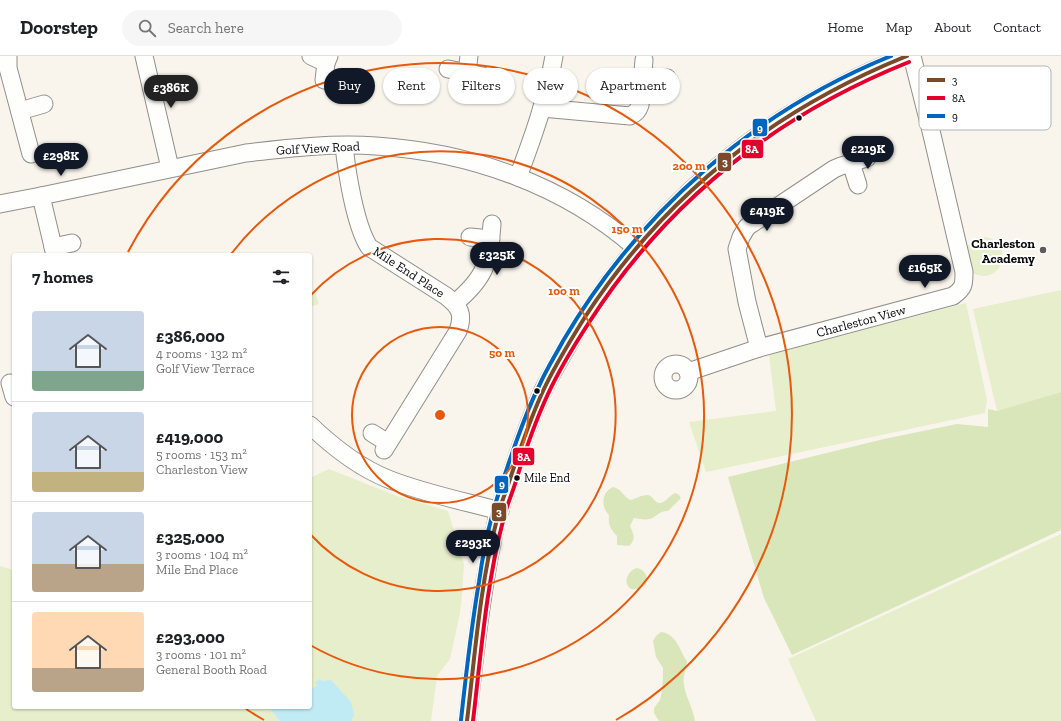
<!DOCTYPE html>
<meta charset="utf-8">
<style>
:root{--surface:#fff;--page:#f6f6f6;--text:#202124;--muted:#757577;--line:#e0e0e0;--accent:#111827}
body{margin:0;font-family:"Zilla Slab",serif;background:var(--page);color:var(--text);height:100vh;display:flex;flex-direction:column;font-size:15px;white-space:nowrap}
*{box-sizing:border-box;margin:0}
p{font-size:13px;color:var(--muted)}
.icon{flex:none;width:22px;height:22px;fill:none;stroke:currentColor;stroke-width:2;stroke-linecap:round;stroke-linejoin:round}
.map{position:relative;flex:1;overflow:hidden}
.details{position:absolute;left:12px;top:197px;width:300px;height:456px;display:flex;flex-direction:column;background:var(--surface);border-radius:4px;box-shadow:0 1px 3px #0004}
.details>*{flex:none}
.top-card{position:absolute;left:324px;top:12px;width:380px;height:36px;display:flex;gap:8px}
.price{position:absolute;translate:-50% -34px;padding:0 9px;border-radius:14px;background:var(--accent);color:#fff;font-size:13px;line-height:26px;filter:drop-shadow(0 1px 2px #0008)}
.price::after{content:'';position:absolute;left:50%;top:24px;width:12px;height:9px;margin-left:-6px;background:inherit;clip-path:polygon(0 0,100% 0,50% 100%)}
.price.selected{background:#222;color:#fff}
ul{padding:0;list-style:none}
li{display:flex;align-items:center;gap:12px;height:100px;padding:0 20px}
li+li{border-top:1px solid var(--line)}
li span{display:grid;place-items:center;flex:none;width:112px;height:80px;border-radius:4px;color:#555}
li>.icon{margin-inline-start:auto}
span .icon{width:48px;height:48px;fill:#fffc;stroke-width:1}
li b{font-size:17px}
h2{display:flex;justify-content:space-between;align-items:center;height:48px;padding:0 20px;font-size:17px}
.tag{padding:0 14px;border-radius:18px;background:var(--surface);box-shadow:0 1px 3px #0004;font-size:14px;line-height:36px}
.tag.selected{background:var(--accent);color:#fff}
header{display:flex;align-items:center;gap:24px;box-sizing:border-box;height:56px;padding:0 20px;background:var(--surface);border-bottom:1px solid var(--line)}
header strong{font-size:19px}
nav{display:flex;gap:22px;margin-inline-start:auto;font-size:14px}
.search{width:280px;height:36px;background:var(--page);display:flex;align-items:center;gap:10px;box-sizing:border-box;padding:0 14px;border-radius:22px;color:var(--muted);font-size:15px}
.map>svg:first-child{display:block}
.green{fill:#e6eecb}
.forest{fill:#d8e6b9}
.water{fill:#c1ebf4}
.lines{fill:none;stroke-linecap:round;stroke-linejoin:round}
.minor-casing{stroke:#918f8b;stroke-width:19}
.minor{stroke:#fefefc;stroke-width:17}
.bus-1-casing{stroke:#fff;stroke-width:7}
.bus-2-casing{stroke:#fff;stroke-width:7}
.bus-3-casing{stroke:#fff;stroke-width:7}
.bus-1{stroke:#7a4b2a;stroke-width:4}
.bus-2{stroke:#e4002b;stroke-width:4}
.bus-3{stroke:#0065bd;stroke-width:4}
.ring{fill:none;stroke:#e8590c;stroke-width:2}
.bus-dot{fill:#090909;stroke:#fff;stroke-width:1.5}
.poi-dot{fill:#5d5c58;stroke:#fff;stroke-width:1.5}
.labels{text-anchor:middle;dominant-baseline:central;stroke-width:4;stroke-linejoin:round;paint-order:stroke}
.bus-label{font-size:12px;fill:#090909;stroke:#fff;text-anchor:start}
.street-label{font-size:13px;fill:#090909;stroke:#fff}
.poi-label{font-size:13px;font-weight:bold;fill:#090909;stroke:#fff;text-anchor:end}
.key{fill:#fff;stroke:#b5b5b5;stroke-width:1}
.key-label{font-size:11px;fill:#090909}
.centre{fill:#e8590c;stroke:#fff;stroke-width:2}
.ring-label{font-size:12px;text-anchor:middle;font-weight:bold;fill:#e8590c;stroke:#fff;stroke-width:4;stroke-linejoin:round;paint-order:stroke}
.line-badge{stroke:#fff;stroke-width:1.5}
.badge-label{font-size:11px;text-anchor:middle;font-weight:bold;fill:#fff}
</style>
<header>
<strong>Doorstep</strong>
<div class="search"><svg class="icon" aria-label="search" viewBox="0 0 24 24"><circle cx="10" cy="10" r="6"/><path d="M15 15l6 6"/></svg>Search here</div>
<nav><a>Home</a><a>Map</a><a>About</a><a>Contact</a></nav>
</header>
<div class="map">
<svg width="1061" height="665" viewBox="0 0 1061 665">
<rect width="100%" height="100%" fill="#f9f5ec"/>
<g class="green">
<path d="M979 181C1016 178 1006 233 972 217L965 193 973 183Z"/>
<path d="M1061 234V336L997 355 973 253Z"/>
<path d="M310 236H315L319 248 310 251Z"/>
<path d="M966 247 987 344 985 357 706 416 689 366 776 355 769 299Z"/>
<path d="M329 413 397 440 448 455 464 508 462 539 460 557 450 603 437 620 431 665H0V510L14 514V651H310V422Z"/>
<path d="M1061 478V665H816L788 603Z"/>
</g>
<g class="forest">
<path d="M1061 336V474L792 599 764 542 728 421 884 383 957 368 988 371V353L997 355Z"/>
<path d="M613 431C622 433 623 441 631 444 636 443 641 439 647 439 653 439 654 447 660 447 667 446 670 438 676 437L679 439 681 442 668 455C661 454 657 460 650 463 645 464 639 463 634 462L630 470C634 479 636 483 629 490L617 489V480C610 473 608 468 609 459 600 450 602 436 613 431Z"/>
<path d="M637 512C646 514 648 521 646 529L638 533H631C622 527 628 514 637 512Z"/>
<path d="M661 576C677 578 679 594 687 605 687 613 682 620 684 629 686 642 693 652 695 665H659L654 657V652L660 644 662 635 663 621V612L656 601 653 585 656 580Z"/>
</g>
<path class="water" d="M320 623 322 625 331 624 351 646 354 659 351 665H280L271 654 272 651H310V634L317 630 315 626Z"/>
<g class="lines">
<g class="minor-casing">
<g id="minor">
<path d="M8 0V12L31 98"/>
<path d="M144 0 170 112"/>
<path d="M311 0 326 7 329 0"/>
<path d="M448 13 483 20"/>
<path d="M467 17 469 0"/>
<path d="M643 21 667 22"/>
<path d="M324 24 326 7"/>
<path d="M542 52 630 60C636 57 638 55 640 49L644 4"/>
<path d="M20 55 44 48"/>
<path d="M344 90C347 117 355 169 369 191L446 240C460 251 464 258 458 275L384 394"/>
<path d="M851 107 858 129"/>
<path d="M518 121C533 81 547 42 554 0"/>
<path d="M0 148 41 140"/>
<path d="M470 181 491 183"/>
<path d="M53 191 72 187"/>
<path d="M55 199 41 140 246 97C288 92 333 87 376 90 470 96 564 129 636 192"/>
<path d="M455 247C486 221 489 207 492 168"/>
<path d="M759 292 747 246 737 193 741 181 747 171 834 113 841 110 867 102"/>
<circle cx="676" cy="321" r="13"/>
<path d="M688 316 759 292 953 240C964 232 964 229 964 216L932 79 912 0"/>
<path d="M10 327 14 341"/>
<path d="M310 369C333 391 358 411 388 423 423 437 463 445 500 455"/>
<path d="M372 377 388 387"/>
<path d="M467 665C475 598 482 529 497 463 501 449 506 436 510 423 519 394 529 366 541 339 546 327 553 316 559 305 604 223 665 150 740 93 774 67 810 45 848 26 867 16 887 8 907 0"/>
</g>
</g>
<use href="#minor" class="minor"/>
<g class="bus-1-casing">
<path id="bus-1" d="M467 665C475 598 480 529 497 463 500 449 506 436 510 423 520 393 530 363 543 335 555 309 570 285 585 261 664 140 773 54 907 0"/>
</g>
<g class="bus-2-casing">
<path id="bus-2" d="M473 665C481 598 486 530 503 465 506 451 512 438 516 425 525 395 535 366 548 338 560 312 575 288 590 265 668 144 777 59 909 6"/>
</g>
<g class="bus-3-casing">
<path id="bus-3" d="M461 664C466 618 471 572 479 526 482 504 486 482 492 460 495 448 499 436 503 424 514 392 524 360 539 330 546 314 555 300 563 285 638 157 753 56 891 0"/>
</g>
<use href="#bus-1" class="bus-1"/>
<use href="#bus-2" class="bus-2"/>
<use href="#bus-3" class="bus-3"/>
</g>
<g class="ring">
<circle cx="440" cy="359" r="88"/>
<path d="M310 240A176 176 0 1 1 310 478"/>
<path d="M231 198A264 264 0 1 1 310 589"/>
<path d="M264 664A352 352 0 0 1 246 653M128 196A352 352 0 1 1 616 664"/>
</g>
<g class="bus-dot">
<circle cx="799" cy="62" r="3.5"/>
<circle cx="537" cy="335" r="3.5"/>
<circle cx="517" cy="422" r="3.5"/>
</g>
<circle class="poi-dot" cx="1043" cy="194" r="4"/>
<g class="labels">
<g class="bus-label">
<text x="524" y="422">Mile End</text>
</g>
<g class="street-label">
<text transform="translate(318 92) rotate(-3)">Golf View Road</text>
<text transform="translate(409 216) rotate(33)">Mile End Place</text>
<text transform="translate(861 265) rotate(-15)">Charleston View</text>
</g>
<g class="poi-label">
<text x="1035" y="187">Charleston<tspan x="1035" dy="15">Academy</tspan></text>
</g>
</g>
<rect x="919" y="10" width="132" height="64" rx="6" class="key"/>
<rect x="927" y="22" width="18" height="4" fill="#7a4b2a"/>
<rect x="927" y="40" width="18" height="4" fill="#e4002b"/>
<rect x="927" y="58" width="18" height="4" fill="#0065bd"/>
<g class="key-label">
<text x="952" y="28">3</text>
<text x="952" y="46">8A</text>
<text x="952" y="64">9</text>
</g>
<circle cx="440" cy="359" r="6" class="centre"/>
<g class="ring-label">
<text x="689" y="114">200 m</text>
<text x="627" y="177">150 m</text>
<text x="564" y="239">100 m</text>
<text x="502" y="301">50 m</text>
</g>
<g class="line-badge">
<rect x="752" y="62" width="16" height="19" rx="4" fill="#0065bd"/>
<rect x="741" y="83" width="23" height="20" rx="4" fill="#e4002b"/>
<rect x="717" y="96" width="15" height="20" rx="4" fill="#7a4b2a"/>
<rect x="512" y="391" width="23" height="19" rx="4" fill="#e4002b"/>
<rect x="494" y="419" width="15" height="19" rx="4" fill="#0065bd"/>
<rect x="491" y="446" width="16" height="20" rx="4" fill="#7a4b2a"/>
</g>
<g class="badge-label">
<text x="760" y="76">9</text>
<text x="752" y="97">8A</text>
<text x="725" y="110">3</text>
<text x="524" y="405">8A</text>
<text x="502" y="432">9</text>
<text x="499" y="460">3</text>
</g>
</svg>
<b class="price selected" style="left:171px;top:53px">£386K</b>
<b class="price" style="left:868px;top:114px">£219K</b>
<b class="price" style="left:61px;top:121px">£298K</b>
<b class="price" style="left:767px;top:176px">£419K</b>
<b class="price" style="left:497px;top:220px">£325K</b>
<b class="price" style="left:925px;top:233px">£165K</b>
<b class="price" style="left:473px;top:508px">£293K</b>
<div class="top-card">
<a class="tag selected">Buy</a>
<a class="tag">Rent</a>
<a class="tag">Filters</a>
<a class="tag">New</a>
<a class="tag">Apartment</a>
</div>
<section class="details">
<h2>7 homes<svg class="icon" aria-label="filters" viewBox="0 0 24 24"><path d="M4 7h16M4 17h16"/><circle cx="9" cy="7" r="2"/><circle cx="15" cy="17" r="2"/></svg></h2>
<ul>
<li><span style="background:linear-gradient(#c9d6e8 75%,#7fa58c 0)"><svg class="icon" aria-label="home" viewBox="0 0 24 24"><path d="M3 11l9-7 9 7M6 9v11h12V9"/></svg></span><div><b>£386,000</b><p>4 rooms · 132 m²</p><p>Golf View Terrace</p></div></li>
<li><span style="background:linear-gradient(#c9d6e8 75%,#c2b280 0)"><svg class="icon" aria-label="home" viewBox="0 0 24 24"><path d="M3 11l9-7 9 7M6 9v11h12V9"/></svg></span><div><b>£419,000</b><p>5 rooms · 153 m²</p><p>Charleston View</p></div></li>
<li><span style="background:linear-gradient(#c9d6e8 65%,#b9a48a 0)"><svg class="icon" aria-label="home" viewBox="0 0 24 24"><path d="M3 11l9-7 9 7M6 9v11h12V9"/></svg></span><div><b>£325,000</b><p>3 rooms · 104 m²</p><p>Mile End Place</p></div></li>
<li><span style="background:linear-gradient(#ffd9b3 70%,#b9a48a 0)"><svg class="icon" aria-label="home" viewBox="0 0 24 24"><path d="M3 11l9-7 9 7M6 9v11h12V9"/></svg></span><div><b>£293,000</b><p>3 rooms · 101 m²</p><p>General Booth Road</p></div></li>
</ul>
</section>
</div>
